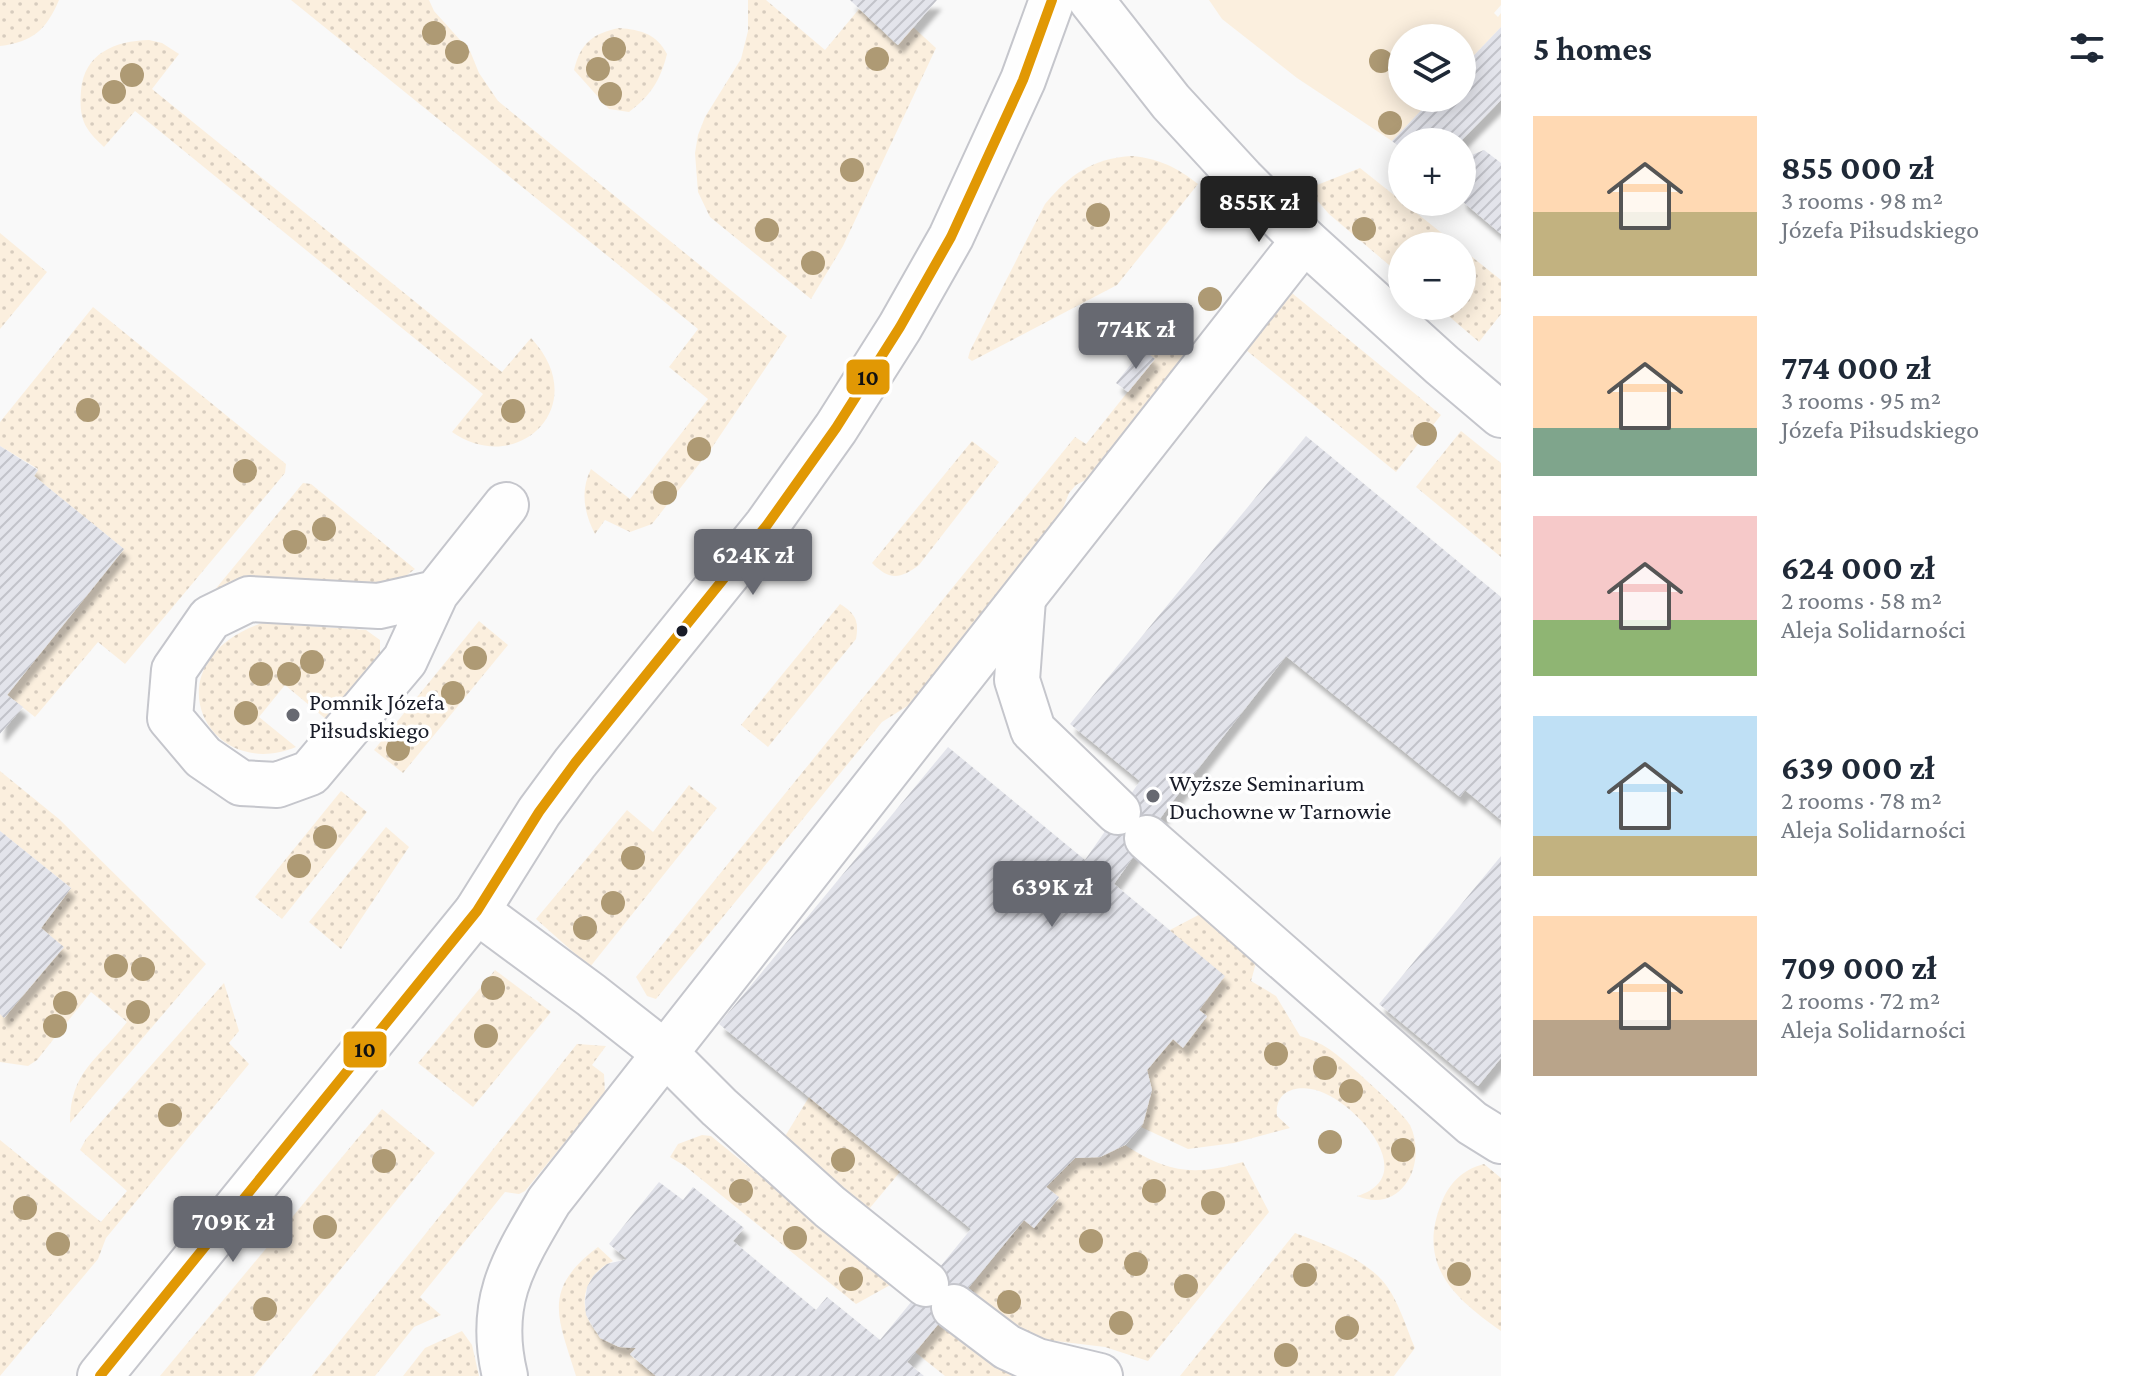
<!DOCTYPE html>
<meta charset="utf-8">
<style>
:root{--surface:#fff;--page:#f6f6f7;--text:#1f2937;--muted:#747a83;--accent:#676971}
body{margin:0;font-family:"Crimson Pro",serif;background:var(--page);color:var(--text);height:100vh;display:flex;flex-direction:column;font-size:30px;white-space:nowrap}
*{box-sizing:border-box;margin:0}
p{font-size:26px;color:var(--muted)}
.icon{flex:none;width:44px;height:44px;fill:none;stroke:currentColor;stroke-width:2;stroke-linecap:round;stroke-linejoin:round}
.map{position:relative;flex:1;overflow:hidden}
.sheet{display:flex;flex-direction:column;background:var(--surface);width:640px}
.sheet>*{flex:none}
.controls{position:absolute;left:1388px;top:24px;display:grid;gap:16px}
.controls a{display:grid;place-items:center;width:88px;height:88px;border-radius:50%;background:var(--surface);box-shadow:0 4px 20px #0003;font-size:40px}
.price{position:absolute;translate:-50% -68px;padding:0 18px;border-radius:8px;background:var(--accent);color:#fff;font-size:26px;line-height:52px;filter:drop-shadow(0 2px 4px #0008)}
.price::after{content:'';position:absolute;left:50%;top:48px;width:24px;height:18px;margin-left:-12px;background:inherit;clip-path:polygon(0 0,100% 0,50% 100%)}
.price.current{background:#222;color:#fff}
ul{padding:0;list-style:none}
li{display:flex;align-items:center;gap:24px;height:200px;padding:0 32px}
li span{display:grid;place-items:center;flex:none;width:224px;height:160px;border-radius:0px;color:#555}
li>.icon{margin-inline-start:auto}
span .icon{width:96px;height:96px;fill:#fffc;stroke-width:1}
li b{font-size:34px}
h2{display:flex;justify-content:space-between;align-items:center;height:96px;padding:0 32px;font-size:34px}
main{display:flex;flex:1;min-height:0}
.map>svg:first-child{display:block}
.grass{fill:url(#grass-dots)}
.park{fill:#fbefde}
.building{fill:url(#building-hatch);filter:url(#shadow)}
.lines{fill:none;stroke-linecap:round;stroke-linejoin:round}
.minor-casing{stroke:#c5c6cc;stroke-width:48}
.minor{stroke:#fefefe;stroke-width:44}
.bus-1-casing{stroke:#fff;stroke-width:16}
.bus-1{stroke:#e19804;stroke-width:10}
.tree{fill:#ae9a74}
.bus-dot{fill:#191c28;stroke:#fff;stroke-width:3}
.poi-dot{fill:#676971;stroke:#fff;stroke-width:3}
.labels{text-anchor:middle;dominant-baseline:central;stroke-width:7;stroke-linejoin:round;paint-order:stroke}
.poi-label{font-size:24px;fill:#191c28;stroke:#fff;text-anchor:start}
.line-badge{stroke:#fff;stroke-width:3}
.pale-badge-label{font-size:22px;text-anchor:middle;font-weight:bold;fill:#111}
</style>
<main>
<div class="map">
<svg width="1501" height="1376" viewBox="0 0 1501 1376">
<defs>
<pattern id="grass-dots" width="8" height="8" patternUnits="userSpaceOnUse" patternTransform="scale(2)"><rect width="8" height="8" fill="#fbefde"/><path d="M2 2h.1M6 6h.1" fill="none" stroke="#d7ccbe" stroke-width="1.8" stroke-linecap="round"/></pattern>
<pattern id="building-hatch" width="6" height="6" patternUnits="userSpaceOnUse" patternTransform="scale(2)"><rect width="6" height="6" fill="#e3e4eb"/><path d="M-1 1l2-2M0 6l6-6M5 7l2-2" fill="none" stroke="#c2c3ca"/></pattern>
<filter id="shadow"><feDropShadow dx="5" dy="9" stdDeviation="2" flood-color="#0004"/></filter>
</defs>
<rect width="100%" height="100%" fill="#f9f9f9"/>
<g class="grass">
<path d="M0 0H59C46 30 33 42 0 46Z"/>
<path d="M291 0H429L434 11 470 51 479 73 498 101 787 336 711 449 652 524 630 532 605 520 595 534C584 513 580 491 591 469L630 499 708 399 669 367 698 329Z"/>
<path d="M748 0H766L825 50 859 9 897 45 913 27 936 48 843 246 811 299 710 217 698 192 695 153 698 135 705 117 741 59 748 31Z"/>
<path d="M619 28C642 30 656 34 667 54 660 81 651 95 629 112L609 109 574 70C580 43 594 33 619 28Z"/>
<path d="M149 40 162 43 179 54 152 89 502 372 531 338C594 405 518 478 452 432L483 394 135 111 104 147C98 141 91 135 87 128 80 117 80 103 81 91 84 53 115 41 149 40Z"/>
<path d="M1132 156C1160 159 1176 167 1198 184L1117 285 972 361 968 358 970 351 1045 204C1069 175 1093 158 1132 156Z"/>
<path d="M1360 168 1458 246H1402V276L1329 214 1307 189Z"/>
<path d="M0 233 47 272 0 329Z"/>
<path d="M1462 249 1501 280V314L1479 342 1437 306H1462Z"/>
<path d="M1287 289 1441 415 1396 472 1246 350Z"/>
<path d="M93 307 286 464 285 473 125 664 98 642 35 717 7 695 124 549 34 476 38 469 0 446V422Z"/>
<path d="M1177 330 1202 351 1097 474 1076 485 1069 493 1059 518 1018 573 1010 576 1002 600 943 676 909 705 882 722 656 999 647 996 636 977 1075 437 1086 444 1154 359 1143 349C1152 338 1158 330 1174 334Z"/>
<path d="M1461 431 1501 463V557L1416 487Z"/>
<path d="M972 441 999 462 919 565C900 579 890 581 872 563Z"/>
<path d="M303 483 311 484 415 569 399 581 384 587 231 584 213 592Z"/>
<path d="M840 604C856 614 859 621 856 639L768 747 741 725Z"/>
<path d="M479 621 508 645 403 773 374 750Z"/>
<path d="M262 623 366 630 380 640V658L327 720 285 685 259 717 296 747C206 784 148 662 262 623Z"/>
<path d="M0 771 59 819 206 964 70 1123C70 1071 98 1060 127 1022L91 992 37 1060 28 1066 0 1062V1014L5 1017 63 947 41 928 71 888 0 831Z"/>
<path d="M689 785 717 808 590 967 536 919 627 810 653 832Z"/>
<path d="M341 791 367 812 282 919 255 897Z"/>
<path d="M386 827 409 847 341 949 309 922Z"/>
<path d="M1206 911 1257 959 1251 981 1276 996 1300 1036C1311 1039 1320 1043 1329 1049 1343 1058 1403 1112 1410 1125 1428 1163 1402 1215 1357 1196 1422 1176 1356 1103 1319 1091 1298 1084 1274 1090 1277 1116L1290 1128 1234 1143 1188 1149 1141 1127 1152 1090 1147 1070 1173 1039 1183 1047 1207 1017 1199 1010 1170 930Z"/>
<path d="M495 970 551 1012 473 1107 418 1063Z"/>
<path d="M224 983 239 1031 229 1043 249 1064 106 1238 98 1259 0 1376V1140L101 1222 127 1191 80 1150 86 1139Z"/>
<path d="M577 1044 606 1046 592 1065 604 1074 605 1093 525 1191 519 1194 505 1192 420 1297 441 1315 414 1327 375 1376H312Z"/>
<path d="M809 1097 900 1172 869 1209 784 1138Z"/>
<path d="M382 1109 435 1153 254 1376H160Z"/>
<path d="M702 1135 711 1136 892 1284 856 1304 685 1166 670 1157 678 1144Z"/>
<path d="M1125 1145C1168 1173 1194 1176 1243 1162L1269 1212 1148 1361 1105 1347 1047 1340 1004 1322 964 1294 1024 1220 1034 1228 1059 1198 1046 1187 1075 1158 1100 1157Z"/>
<path d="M1484 1164 1501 1178V1331C1454 1298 1417 1265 1441 1204 1449 1183 1462 1170 1484 1164Z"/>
<path d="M1295 1233C1323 1244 1356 1255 1378 1276 1397 1294 1405 1325 1415 1348L1394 1376H1180Z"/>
<path d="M598 1247 613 1261C564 1284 583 1349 636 1348L630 1355 656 1376H576C558 1317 541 1290 598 1247Z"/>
<path d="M941 1321C967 1345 993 1360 1025 1376H945L915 1352Z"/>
<path d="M462 1331 472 1345 479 1376H403L425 1348Z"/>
</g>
<path class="park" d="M1209 0H1501V5L1494 13 1498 17 1501 13V27L1462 68V38H1402V98H1433L1392 141 1297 78 1222 19Z"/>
<g class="building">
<path d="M850 0H937L898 45Z"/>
<path d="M1501 27V100L1460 142H1402V149L1392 141 1433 98H1462V68Z"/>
<path d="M1484 150 1501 163V234L1462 201V152L1467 157Z"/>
<path d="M1143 349 1155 359 1128 392 1116 383Z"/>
<path d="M1306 436 1501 597V820L1465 790 1460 797 1286 656 1169 806 1114 884 1225 976 1199 1010 1207 1016 1183 1048 1173 1039 1147 1070 1152 1090 1143 1124 1125 1145 1100 1157 1075 1158 1046 1187 1059 1197 1034 1228 1024 1220 907 1362 924 1376H656L630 1354 636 1348 619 1347 600 1338 586 1315 585 1302 587 1287 594 1275 607 1264 627 1259 609 1244 659 1182 683 1200 693 1187 744 1228 733 1241 816 1310 827 1297 880 1340 971 1229 719 1024 948 747 1085 860 1140 781 1070 724Z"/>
<path d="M0 446 38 470 34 476 124 549 7 695 23 707 0 734Z"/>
<path d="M0 831 71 888 41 928 64 947 4 1018 0 1014Z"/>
<path d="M1501 856V1058L1478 1086 1379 1004Z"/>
</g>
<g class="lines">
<g class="minor-casing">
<g id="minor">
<path d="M1091 0 1171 102 1242 179 1291 228 1442 365 1501 415"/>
<path d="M436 593 405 660 310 773 277 785 241 783 203 757 170 718 174 670 210 618 249 599 379 606 436 593 506 505"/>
<path d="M1023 599 1017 680 1033 730 1118 812"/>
<path d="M1147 838 1472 1123 1501 1141"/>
<path d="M477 911 591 995 666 1054 719 1107 830 1207 926 1284"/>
<path d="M954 1307 1007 1347 1037 1361 1100 1376"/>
<path d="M100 1376 477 911 539 812 575 763 767 525 836 428 900 327 951 237 1023 80 1052 0"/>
<path d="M505 1376C487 1302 513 1262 549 1201L1304 240"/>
</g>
</g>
<use href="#minor" class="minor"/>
<g class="bus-1-casing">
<path id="bus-1" d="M100 1376 477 911 539 812 575 763 767 525 836 428 900 327 951 237 1023 80 1052 0"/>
</g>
<use href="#bus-1" class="bus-1"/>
</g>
<g class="tree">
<circle cx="434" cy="33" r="12"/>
<circle cx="614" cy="49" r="12"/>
<circle cx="457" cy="52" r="12"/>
<circle cx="877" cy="59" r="12"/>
<circle cx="1381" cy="61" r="12"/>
<circle cx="598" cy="69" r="12"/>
<circle cx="132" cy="75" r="12"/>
<circle cx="114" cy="92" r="12"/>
<circle cx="610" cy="94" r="12"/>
<circle cx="1390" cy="123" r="12"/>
<circle cx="852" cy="170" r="12"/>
<circle cx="1098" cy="215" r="12"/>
<circle cx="1364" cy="229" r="12"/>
<circle cx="767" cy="230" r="12"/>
<circle cx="813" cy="263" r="12"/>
<circle cx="1210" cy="299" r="12"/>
<circle cx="88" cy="410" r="12"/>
<circle cx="513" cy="411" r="12"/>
<circle cx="1425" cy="434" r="12"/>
<circle cx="699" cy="449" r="12"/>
<circle cx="245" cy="471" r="12"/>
<circle cx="665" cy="493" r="12"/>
<circle cx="324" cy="529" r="12"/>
<circle cx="295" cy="542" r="12"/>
<circle cx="475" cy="658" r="12"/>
<circle cx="312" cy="662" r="12"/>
<circle cx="261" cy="674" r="12"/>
<circle cx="289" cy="674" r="12"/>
<circle cx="453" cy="693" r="12"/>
<circle cx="246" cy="713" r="12"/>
<circle cx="398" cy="749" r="12"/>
<circle cx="325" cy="837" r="12"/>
<circle cx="633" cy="858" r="12"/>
<circle cx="299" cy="866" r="12"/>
<circle cx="613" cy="903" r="12"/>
<circle cx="585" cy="928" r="12"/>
<circle cx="116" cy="966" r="12"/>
<circle cx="143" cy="969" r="12"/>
<circle cx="493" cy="988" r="12"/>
<circle cx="65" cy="1003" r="12"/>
<circle cx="138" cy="1012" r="12"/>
<circle cx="55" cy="1026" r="12"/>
<circle cx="486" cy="1036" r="12"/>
<circle cx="1276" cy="1054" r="12"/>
<circle cx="1325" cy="1068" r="12"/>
<circle cx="1351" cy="1091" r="12"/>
<circle cx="170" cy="1115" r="12"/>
<circle cx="1330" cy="1142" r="12"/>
<circle cx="1403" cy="1150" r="12"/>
<circle cx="843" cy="1160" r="12"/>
<circle cx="384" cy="1161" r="12"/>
<circle cx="741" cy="1191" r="12"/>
<circle cx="1154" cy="1191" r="12"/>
<circle cx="1213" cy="1203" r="12"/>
<circle cx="25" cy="1208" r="12"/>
<circle cx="325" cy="1227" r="12"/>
<circle cx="795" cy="1238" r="12"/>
<circle cx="1091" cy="1241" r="12"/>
<circle cx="58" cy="1244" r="12"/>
<circle cx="1136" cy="1264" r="12"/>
<circle cx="1459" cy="1274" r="12"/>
<circle cx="1305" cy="1275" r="12"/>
<circle cx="851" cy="1279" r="12"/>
<circle cx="1186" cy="1286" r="12"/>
<circle cx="1009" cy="1302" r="12"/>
<circle cx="265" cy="1309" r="12"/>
<circle cx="1121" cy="1323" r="12"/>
<circle cx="1347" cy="1328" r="12"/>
<circle cx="1286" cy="1355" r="12"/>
</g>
<circle class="bus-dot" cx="682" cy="631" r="7"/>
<g class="poi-dot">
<circle cx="293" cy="715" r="8"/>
<circle cx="1153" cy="796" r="8"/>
</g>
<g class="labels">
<g class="poi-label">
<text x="309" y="701">Pomnik Józefa<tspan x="309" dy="28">Piłsudskiego</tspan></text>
<text x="1169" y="782">Wyższe Seminarium<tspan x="1169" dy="28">Duchowne w Tarnowie</tspan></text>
</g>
</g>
<g class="line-badge">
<rect x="845" y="358" width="46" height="38" rx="8" fill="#e19804"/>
<rect x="342" y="1030" width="46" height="39" rx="8" fill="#e19804"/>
</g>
<g class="pale-badge-label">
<text x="868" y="385">10</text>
<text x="365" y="1057">10</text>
</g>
</svg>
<div class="controls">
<a><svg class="icon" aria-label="layers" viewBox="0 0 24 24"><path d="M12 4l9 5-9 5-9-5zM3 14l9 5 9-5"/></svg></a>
<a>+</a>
<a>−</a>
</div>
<b class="price current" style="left:1259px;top:244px">855K zł</b>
<b class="price" style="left:1136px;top:371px">774K zł</b>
<b class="price" style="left:753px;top:597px">624K zł</b>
<b class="price" style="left:1052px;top:929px">639K zł</b>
<b class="price" style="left:233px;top:1264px">709K zł</b>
</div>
<section class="sheet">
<h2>5 homes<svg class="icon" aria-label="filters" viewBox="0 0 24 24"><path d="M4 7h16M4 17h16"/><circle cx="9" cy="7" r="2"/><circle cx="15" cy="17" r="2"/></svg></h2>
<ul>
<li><span style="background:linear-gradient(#ffd9b3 60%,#c2b280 0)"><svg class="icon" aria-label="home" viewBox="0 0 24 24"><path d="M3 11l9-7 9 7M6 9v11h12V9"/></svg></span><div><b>855 000 zł</b><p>3 rooms · 98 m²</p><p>Józefa Piłsudskiego</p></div></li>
<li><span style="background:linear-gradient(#ffd9b3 70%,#7fa58c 0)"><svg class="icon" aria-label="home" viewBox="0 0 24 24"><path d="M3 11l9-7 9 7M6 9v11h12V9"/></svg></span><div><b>774 000 zł</b><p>3 rooms · 95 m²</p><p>Józefa Piłsudskiego</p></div></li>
<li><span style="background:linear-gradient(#f6c9c9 65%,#8fb573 0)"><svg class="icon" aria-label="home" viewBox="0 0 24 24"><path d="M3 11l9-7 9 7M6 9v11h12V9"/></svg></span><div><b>624 000 zł</b><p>2 rooms · 58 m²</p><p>Aleja Solidarności</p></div></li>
<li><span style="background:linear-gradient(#bfe0f5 75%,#c2b280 0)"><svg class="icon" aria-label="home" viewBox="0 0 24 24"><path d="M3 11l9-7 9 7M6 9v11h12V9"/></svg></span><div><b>639 000 zł</b><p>2 rooms · 78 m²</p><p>Aleja Solidarności</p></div></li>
<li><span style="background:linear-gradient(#ffd9b3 65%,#b9a48a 0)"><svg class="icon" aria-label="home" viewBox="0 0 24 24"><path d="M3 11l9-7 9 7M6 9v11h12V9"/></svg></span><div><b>709 000 zł</b><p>2 rooms · 72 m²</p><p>Aleja Solidarności</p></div></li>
</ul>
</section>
</main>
